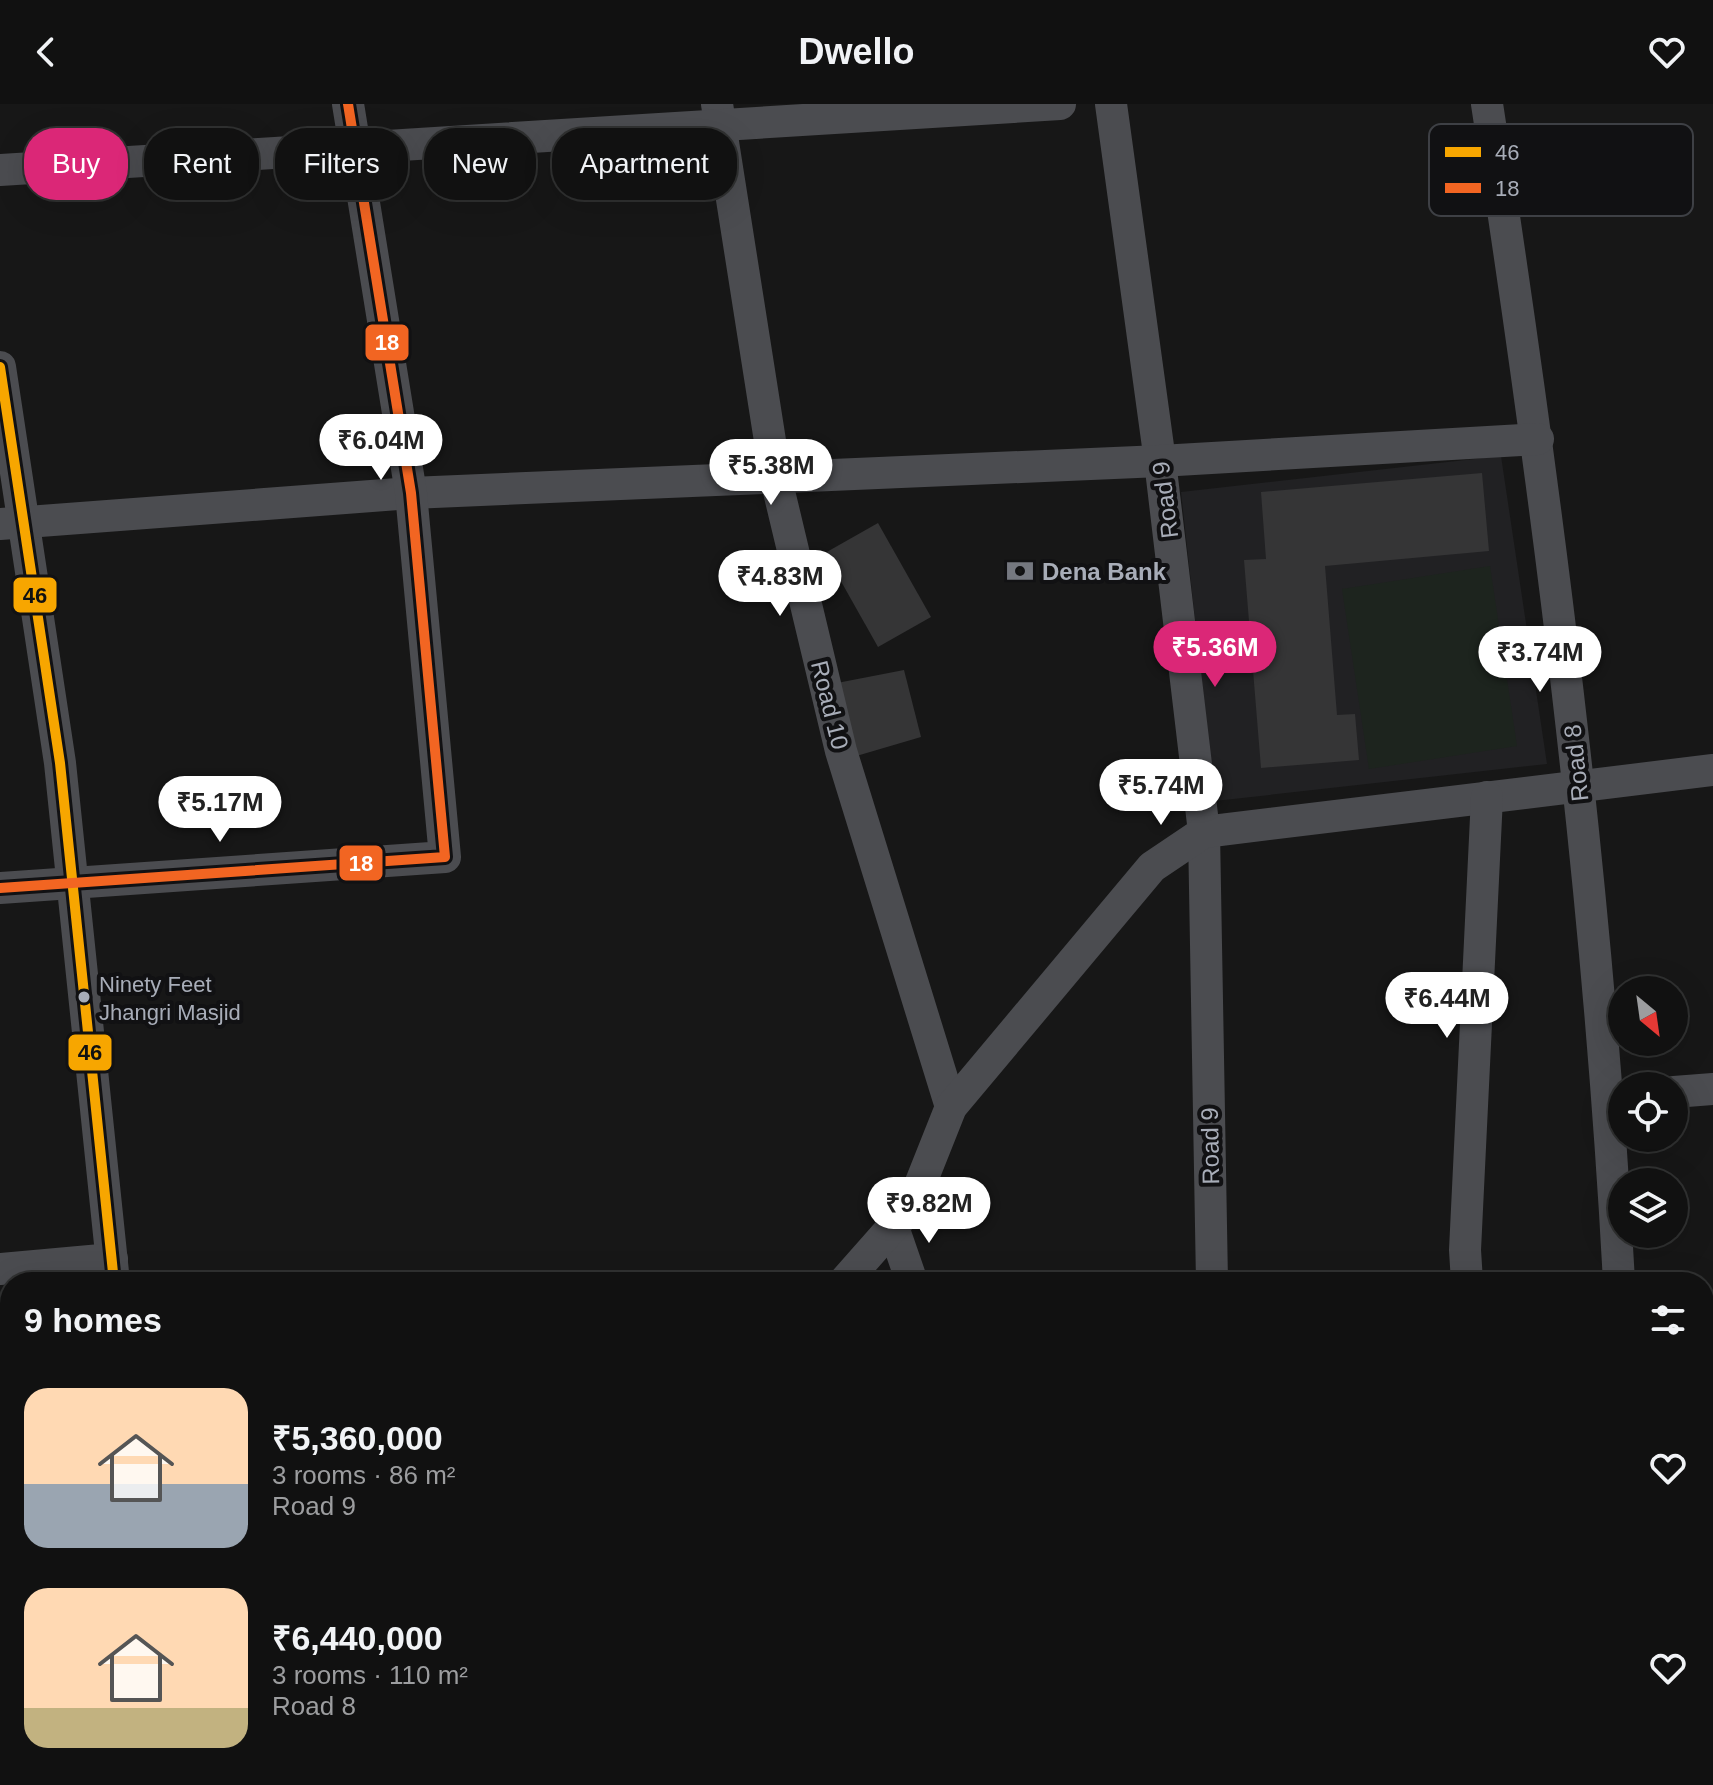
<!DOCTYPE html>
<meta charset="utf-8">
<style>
:root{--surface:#111;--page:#1e1f1f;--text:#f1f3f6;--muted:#9c9d9f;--line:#303131;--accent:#db2777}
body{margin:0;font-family:Arial,sans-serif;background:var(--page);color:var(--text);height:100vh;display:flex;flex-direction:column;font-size:30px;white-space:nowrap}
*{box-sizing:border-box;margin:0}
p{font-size:26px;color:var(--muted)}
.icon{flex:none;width:44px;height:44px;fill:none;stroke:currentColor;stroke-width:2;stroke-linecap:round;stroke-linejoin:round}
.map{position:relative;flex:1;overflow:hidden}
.side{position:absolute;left:0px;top:1168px;width:1714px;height:514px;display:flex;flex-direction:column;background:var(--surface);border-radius:32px 32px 0 0;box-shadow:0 8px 32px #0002,0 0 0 2px var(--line)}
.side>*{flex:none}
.top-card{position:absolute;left:24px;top:24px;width:800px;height:72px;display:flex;gap:16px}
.needle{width:52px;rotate:151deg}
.controls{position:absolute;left:1608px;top:872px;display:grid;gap:16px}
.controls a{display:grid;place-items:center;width:80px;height:80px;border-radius:50%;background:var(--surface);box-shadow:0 8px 32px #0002,0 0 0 2px var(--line);font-size:40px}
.price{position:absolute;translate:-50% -68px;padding:0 18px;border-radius:28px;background:#fff;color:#222;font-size:26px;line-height:52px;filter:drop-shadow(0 2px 4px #0008)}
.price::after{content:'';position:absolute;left:50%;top:48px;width:24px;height:18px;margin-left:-12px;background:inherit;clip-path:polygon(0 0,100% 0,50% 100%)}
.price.current{background:var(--accent);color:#fff}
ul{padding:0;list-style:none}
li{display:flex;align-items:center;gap:24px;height:200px;padding:0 24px}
li span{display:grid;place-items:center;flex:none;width:224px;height:160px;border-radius:24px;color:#555}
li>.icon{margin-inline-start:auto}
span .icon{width:96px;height:96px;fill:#fffc;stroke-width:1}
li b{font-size:34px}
h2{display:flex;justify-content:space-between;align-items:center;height:96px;padding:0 24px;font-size:34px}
.chip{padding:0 28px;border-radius:32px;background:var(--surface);box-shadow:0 8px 32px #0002,0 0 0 2px var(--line);font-size:28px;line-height:72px}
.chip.current{background:var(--accent);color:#fff}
header{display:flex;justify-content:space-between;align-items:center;height:104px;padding:0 24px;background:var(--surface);font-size:36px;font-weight:800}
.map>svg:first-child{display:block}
.built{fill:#212123}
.green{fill:#1d241e}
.building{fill:#353536}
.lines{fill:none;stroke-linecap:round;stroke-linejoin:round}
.minor{stroke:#4b4c50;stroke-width:32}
.bus-1-casing{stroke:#111113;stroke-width:16}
.bus-2-casing{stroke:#111113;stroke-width:16}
.bus-1{stroke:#f7a600;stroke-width:10}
.bus-2{stroke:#f26522;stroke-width:10}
.bus-dot{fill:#a8adb8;stroke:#111113;stroke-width:3}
.labels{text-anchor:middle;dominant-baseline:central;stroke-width:8;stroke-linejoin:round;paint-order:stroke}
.bus-label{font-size:22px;fill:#a8adb8;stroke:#111113;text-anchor:start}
.street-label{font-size:24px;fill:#a8adb8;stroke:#111113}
.poi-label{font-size:24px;font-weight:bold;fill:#a8adb8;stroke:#111113;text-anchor:start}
.key{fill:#111113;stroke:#3e4045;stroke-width:2}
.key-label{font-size:22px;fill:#a8adb8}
.line-badge{stroke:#111113;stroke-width:3}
.badge-label{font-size:22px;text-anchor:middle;font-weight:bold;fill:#fff}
.pale-badge-label{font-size:22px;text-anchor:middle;font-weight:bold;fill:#111}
</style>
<header><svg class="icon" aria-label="back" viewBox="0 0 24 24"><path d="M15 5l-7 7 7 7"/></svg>Dwello<svg class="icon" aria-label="heart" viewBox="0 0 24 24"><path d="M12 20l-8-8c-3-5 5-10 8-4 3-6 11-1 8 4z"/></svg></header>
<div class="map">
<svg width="1713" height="1681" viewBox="0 0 1713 1681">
<rect width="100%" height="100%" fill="#171717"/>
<path class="built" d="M1501 352 1547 660 1215 697 1181 388Z"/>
<path class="green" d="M1490 462 1517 642 1369 665 1342 485Z"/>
<g class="building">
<path d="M1482 369 1489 447 1325 462 1337 611 1355 610 1359 656 1261 664 1244 456 1266 455 1261 388Z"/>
<path d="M878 419 931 513 878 543 825 449Z"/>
<path d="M904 566 921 633 853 653 837 579Z"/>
<path d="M1704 1491 1713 1492V1522L1704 1521Z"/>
</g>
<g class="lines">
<g class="minor">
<path d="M717 0 776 375 841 647 951 1003"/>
<path d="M1111 0 1160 357 1204 728 1212 1178"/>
<path d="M1487 0C1547 391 1598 783 1619 1178"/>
<path d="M0 66 1060 0"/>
<path d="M0 263 60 659 114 1178"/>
<path d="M0 420 411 389 1160 357 1538 335"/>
<path d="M0 784 445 753 411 389 348 0"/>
<path d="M1674 988 1713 985"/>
<path d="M893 1123 912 1178"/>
<path d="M0 1165 112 1155"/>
<path d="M844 1178 912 1101 951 1003 1152 763 1204 728 1713 666"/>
<path d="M1467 1178 1465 1146 1487 693"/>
<path d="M1704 1343 1713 1342"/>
<path d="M0 1364 10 1363"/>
<path d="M164 1672 165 1681"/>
<path d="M947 1672V1681"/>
<path d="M1222 1672V1681"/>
<path d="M1526 1672 1527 1681"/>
<path d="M1681 1672 1682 1681"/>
<path d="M404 1681 412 1672"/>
</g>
<g class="bus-1-casing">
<path id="bus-1" d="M0 263 60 659 114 1178"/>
</g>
<g class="bus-2-casing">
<path id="bus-2" d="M0 784 445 753 411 389 348 0"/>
</g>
<use href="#bus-1" class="bus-1"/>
<use href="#bus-2" class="bus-2"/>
</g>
<defs>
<g id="bank-bare" transform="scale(2.16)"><path d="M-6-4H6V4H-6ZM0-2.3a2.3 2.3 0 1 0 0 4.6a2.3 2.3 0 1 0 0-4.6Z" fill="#757880" stroke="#111113" stroke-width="2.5" paint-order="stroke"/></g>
</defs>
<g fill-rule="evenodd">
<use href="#bank-bare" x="1020" y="467"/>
</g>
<circle class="bus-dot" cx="84" cy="893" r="7"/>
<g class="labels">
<g class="bus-label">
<text x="99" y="880">Ninety Feet<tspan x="99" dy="28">Jhangri Masjid</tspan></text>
</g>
<g class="street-label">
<text transform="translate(1165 396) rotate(-97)">Road 9</text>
<text transform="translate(830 601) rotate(76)">Road 10</text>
<text transform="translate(1576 659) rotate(-96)">Road 8</text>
<text transform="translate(1210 1042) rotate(-91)">Road 9</text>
</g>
<g class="poi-label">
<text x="1042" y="467">Dena Bank</text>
</g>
</g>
<rect x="1429" y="20" width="264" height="92" rx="12" class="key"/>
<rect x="1445" y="43" width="36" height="10" fill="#f7a600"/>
<rect x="1445" y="79" width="36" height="10" fill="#f26522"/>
<g class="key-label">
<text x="1495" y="56">46</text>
<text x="1495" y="92">18</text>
</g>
<g class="line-badge">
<rect x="364" y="219" width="46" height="39" rx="8" fill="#f26522"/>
<rect x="12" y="472" width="46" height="38" rx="8" fill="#f7a600"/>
<rect x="338" y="740" width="46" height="38" rx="8" fill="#f26522"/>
<rect x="67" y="929" width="46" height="39" rx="8" fill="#f7a600"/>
</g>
<g class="badge-label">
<text x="387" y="246">18</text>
<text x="361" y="767">18</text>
</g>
<g class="pale-badge-label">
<text x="35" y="499">46</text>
<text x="90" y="956">46</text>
</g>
</svg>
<div class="controls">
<a><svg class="needle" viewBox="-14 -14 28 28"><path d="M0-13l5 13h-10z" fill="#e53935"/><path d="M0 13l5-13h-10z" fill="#9c9d9f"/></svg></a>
<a><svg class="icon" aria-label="locate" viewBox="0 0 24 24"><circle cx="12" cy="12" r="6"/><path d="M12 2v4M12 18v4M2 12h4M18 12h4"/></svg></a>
<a><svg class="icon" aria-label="layers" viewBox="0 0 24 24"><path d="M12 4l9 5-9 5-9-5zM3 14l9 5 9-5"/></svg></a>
</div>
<b class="price" style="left:381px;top:378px">₹6.04M</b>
<b class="price" style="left:771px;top:403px">₹5.38M</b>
<b class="price" style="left:780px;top:514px">₹4.83M</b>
<b class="price current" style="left:1215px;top:585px">₹5.36M</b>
<b class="price" style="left:1540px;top:590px">₹3.74M</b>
<b class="price" style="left:1161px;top:723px">₹5.74M</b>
<b class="price" style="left:220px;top:740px">₹5.17M</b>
<b class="price" style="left:1447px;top:936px">₹6.44M</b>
<b class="price" style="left:929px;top:1141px">₹9.82M</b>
<div class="top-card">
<a class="chip current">Buy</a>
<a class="chip">Rent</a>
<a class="chip">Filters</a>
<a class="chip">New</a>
<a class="chip">Apartment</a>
</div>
<section class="side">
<h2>9 homes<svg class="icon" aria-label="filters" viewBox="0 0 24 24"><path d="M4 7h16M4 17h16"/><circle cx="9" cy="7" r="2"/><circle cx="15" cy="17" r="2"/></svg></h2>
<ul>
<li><span style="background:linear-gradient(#ffd9b3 60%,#9aa5b1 0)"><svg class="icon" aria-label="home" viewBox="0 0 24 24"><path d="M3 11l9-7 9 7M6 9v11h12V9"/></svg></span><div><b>₹5,360,000</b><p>3 rooms · 86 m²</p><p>Road 9</p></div><svg class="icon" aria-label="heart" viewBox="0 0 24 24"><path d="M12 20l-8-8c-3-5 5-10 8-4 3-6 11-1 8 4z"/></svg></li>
<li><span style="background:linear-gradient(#ffd9b3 75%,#c2b280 0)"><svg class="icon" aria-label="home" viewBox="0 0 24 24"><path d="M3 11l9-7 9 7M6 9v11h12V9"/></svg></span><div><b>₹6,440,000</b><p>3 rooms · 110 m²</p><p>Road 8</p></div><svg class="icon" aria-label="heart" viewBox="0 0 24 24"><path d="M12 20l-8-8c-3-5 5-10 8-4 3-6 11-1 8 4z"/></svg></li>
</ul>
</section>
</div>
